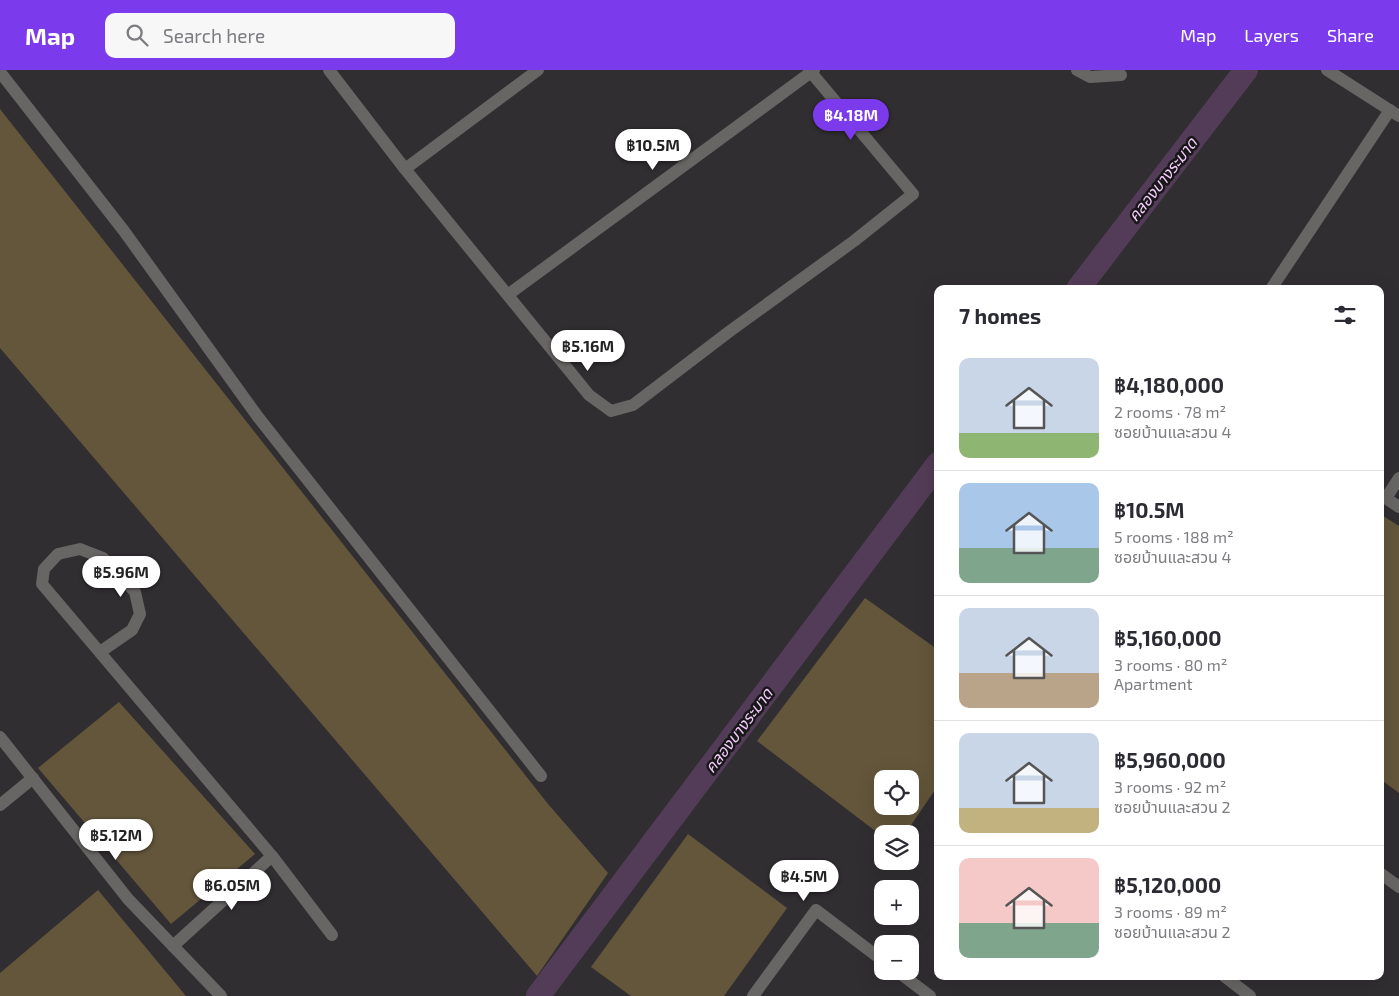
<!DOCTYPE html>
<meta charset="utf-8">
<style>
:root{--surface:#fff;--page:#f7f7f7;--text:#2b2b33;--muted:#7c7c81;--line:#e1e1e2;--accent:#7c3aed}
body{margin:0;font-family:"Exo 2","Noto Sans Thai",sans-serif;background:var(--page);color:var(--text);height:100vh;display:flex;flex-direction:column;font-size:19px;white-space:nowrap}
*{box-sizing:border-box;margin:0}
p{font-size:16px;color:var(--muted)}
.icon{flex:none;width:28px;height:28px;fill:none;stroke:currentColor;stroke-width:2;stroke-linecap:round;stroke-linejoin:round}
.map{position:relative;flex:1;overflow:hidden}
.drawer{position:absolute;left:934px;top:215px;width:450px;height:695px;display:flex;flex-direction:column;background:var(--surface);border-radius:10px;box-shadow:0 5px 20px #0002}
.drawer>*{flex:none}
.fabs{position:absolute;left:874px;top:700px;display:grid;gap:10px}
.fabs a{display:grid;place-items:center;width:45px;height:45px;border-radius:10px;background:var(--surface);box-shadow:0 5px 20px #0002;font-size:25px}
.price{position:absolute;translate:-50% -42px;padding:0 11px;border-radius:18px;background:#fff;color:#222;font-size:16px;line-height:32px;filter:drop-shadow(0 1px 2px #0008)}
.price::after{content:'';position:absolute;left:50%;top:30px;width:15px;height:11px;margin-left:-8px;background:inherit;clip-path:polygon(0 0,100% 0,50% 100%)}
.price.on{background:var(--accent);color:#fff}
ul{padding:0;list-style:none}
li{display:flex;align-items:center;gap:15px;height:125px;padding:0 25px}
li+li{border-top:1px solid var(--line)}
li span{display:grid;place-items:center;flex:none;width:140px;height:100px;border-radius:10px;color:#555}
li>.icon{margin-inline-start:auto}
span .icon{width:60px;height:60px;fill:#fffc;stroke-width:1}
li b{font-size:21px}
h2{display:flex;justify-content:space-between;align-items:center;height:60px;padding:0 25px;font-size:21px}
header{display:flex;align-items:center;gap:30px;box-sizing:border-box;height:70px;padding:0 25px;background:var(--accent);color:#fff}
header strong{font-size:24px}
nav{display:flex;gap:28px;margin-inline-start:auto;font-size:18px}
.search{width:350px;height:45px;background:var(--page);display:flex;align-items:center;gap:12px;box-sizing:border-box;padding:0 18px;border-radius:10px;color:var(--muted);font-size:19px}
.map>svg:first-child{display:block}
.green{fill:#63563b;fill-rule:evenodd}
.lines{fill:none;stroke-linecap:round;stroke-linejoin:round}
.canal{stroke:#533c57;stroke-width:24}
.minor{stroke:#676664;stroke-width:12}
.labels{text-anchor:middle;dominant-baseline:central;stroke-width:5;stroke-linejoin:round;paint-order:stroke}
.water-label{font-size:16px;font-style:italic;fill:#f6cbfe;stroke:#181718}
</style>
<header>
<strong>Map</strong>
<div class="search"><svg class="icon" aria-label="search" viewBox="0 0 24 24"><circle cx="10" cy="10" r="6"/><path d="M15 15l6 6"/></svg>Search here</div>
<nav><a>Map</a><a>Layers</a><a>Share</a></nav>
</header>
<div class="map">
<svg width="1399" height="926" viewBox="0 0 1399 926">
<rect width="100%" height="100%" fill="#312e32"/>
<g class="green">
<path d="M0 39 548 734 608 803 537 906 0 278Z"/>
<path d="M1380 444 1399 456V723L1380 709Z"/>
<path d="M865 528 937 579V717L905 764H882V766L757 671ZM882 709H910V736H882Z"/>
<path d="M119 632 255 784 171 854 38 698Z"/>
<path d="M688 764 787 838 724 926H631L591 897Z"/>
<path d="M98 820 186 926H0V903Z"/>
</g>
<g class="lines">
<g class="canal">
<path d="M1078 219 1246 0"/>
<path d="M538 926 938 394"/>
</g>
<g class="minor">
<path d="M329 0 405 99 589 325 611 341 633 335 730 261 854 171 913 124 809 0"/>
<path d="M1077 0 1090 7 1121 5"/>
<path d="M1327 0 1399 46"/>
<path d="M0 2 124 161 258 347 541 706"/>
<path d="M405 99 538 0"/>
<path d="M1271 219 1390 40"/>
<path d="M509 224 814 0"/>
<path d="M1381 425 1399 437"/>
<path d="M1386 428 1399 408"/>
<path d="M100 582 132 560 140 544 135 522 103 488 80 479 58 484 44 499 42 514 272 786 332 865"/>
<path d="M0 667 128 829 221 926"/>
<path d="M0 735 33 708"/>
<path d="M1380 803 1399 817"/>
<path d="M173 876 272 786"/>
<path d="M897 901 930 926"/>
<path d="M1224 906 1250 926"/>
<path d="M753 926 816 840 882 890"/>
</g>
</g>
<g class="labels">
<g class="water-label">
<text transform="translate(1162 109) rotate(-52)">คลองบางระมาด</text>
<text transform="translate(738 660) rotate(-53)">คลองบางระมาด</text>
</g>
</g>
</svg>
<div class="fabs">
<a><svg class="icon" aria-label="locate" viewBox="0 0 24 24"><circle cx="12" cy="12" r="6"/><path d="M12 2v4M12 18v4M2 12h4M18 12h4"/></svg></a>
<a><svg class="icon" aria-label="layers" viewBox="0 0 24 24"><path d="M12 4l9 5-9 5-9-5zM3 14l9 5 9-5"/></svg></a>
<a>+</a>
<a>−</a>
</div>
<b class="price on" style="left:851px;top:71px">฿4.18M</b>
<b class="price" style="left:653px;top:101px">฿10.5M</b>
<b class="price" style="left:588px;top:302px">฿5.16M</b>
<b class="price" style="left:121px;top:528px">฿5.96M</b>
<b class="price" style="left:116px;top:791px">฿5.12M</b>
<b class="price" style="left:804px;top:832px">฿4.5M</b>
<b class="price" style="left:232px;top:841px">฿6.05M</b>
<section class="drawer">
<h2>7 homes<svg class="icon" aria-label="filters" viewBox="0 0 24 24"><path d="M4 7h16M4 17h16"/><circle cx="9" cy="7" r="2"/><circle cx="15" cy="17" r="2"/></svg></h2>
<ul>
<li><span style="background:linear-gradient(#c9d6e8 75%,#8fb573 0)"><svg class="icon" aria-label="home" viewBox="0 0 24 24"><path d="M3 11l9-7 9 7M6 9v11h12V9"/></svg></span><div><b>฿4,180,000</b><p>2 rooms · 78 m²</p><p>ซอยบ้านและสวน 4</p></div></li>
<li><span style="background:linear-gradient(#a9c7e8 65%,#7fa58c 0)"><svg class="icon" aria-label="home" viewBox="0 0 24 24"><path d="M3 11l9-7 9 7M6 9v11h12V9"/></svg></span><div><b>฿10.5M</b><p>5 rooms · 188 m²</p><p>ซอยบ้านและสวน 4</p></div></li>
<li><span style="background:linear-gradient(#c9d6e8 65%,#b9a48a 0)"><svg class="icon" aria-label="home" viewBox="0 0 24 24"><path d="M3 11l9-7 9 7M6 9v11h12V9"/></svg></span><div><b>฿5,160,000</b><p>3 rooms · 80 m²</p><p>Apartment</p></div></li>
<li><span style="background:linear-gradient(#c9d6e8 75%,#c2b280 0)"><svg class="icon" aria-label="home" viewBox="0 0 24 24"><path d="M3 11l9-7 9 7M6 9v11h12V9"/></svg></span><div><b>฿5,960,000</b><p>3 rooms · 92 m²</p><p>ซอยบ้านและสวน 2</p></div></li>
<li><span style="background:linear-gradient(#f6c9c9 65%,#7fa58c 0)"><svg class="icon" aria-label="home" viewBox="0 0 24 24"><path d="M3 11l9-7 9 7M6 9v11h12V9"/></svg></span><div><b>฿5,120,000</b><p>3 rooms · 89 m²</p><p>ซอยบ้านและสวน 2</p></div></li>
</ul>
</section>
</div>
